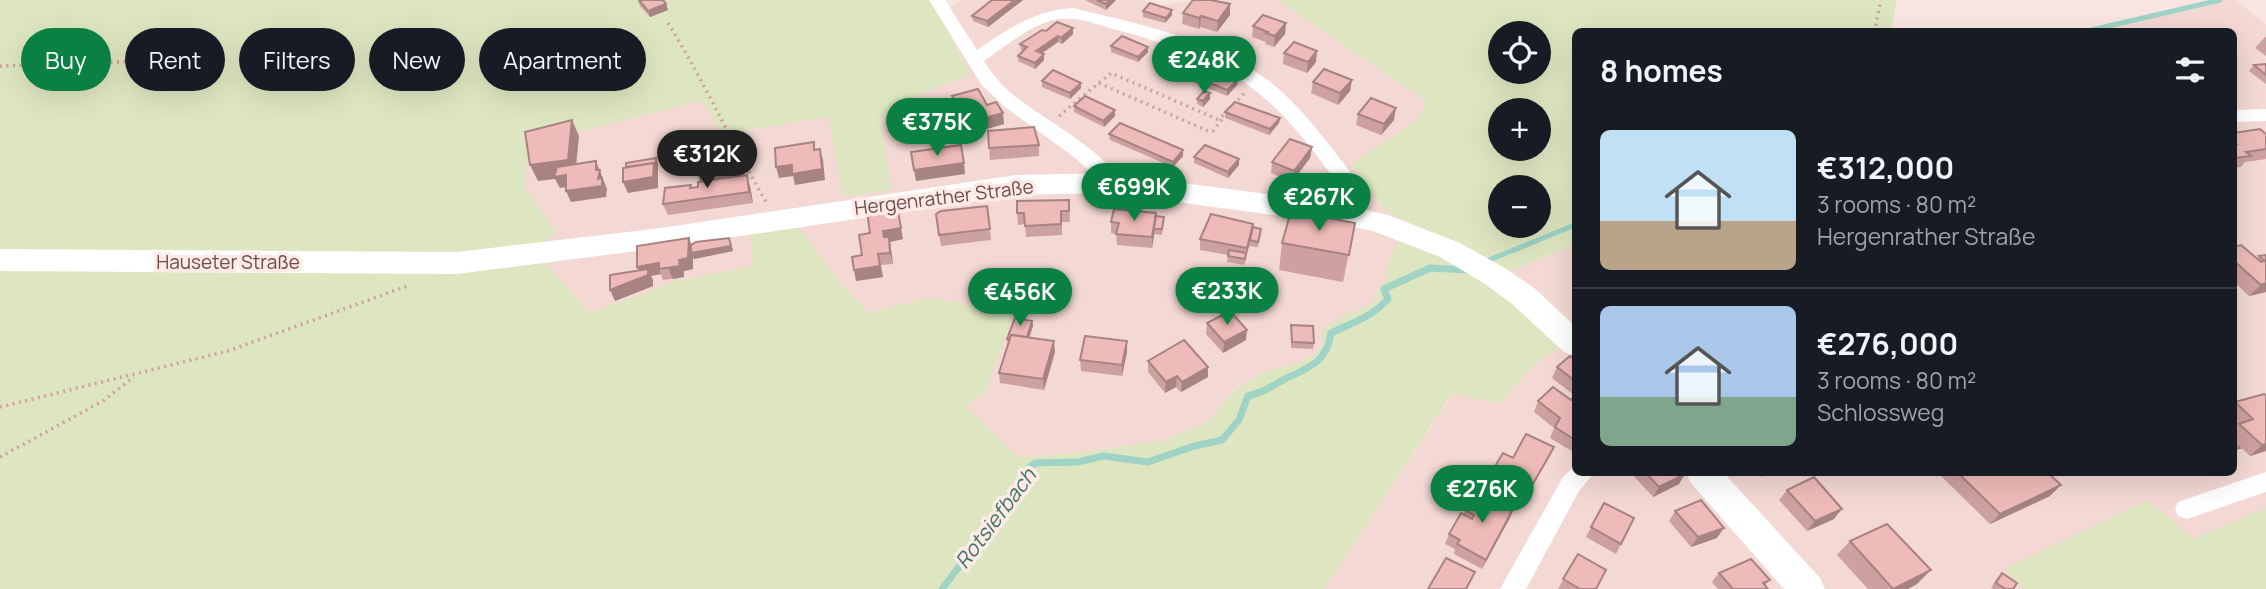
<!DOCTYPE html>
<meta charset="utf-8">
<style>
:root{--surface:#171b24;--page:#20242c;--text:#f1f3f6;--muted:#9ea1a6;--line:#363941;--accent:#0b8043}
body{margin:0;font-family:Manrope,sans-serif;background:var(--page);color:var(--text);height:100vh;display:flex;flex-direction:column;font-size:26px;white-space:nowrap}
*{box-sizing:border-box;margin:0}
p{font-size:23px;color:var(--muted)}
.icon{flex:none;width:38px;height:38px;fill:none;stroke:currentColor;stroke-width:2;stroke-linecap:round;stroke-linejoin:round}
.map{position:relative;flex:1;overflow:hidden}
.drawer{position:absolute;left:1572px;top:28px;width:665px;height:448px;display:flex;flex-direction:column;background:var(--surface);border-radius:10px;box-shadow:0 7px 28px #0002}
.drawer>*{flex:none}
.guide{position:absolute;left:21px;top:28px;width:665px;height:63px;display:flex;gap:14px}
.fabs{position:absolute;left:1488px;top:21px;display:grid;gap:14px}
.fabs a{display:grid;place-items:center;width:63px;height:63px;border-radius:50%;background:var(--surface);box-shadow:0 7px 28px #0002;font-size:35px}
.price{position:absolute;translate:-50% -60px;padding:0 16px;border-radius:24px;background:var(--accent);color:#fff;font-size:23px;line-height:46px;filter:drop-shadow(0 2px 4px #0008)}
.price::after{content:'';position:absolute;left:50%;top:42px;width:21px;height:16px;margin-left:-10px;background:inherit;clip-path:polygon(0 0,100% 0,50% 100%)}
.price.active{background:#222;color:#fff}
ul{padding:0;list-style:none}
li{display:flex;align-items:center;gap:21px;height:175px;padding:0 28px}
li+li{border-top:2px solid var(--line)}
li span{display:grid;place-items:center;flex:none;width:196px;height:140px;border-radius:10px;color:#555}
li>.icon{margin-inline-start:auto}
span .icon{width:84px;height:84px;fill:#fffc;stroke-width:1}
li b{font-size:30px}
h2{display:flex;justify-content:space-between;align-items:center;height:84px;padding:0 28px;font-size:30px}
.tag{padding:0 24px;border-radius:32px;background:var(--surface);box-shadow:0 7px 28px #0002;font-size:24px;line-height:63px}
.tag.active{background:var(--accent);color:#fff}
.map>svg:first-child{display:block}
.residential{fill:#f3d8d3}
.green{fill:#dee6c1;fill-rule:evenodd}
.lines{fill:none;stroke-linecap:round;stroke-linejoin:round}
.stream-far1{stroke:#9ed3c6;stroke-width:5}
.stream{stroke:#9ed3c6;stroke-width:7}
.path{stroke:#d29e9e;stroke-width:3.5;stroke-dasharray:2 4.5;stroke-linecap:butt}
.street{fill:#fff;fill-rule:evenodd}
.secondary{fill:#fff;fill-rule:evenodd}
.wall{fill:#cda1a0}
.shaded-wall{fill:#a78382}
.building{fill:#eebbba;stroke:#a78382;stroke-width:2}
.labels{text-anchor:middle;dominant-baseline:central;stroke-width:7;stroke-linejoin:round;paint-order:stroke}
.street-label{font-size:19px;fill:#6f4a4b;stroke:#feebe6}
.water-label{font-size:21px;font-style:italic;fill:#407468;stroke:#feebe6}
</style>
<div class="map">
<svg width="2266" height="589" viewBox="0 0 2266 589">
<rect width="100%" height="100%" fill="#fae6e1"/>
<path class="residential" d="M961 0H1145L1153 6 1198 0H1278L1427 102 1417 120 1353 164 1514 270 1575 244V472H2233V32L2079 31 2220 0H2235L2266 24V589H1324L1453 393 1500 404 1533 366 1559 346 1392 251 1386 277 1369 306 1343 316 1321 348 1303 361 1261 373 1232 391 1208 422 1164 440 1069 454 1018 457 965 406 987 389 1018 300 972 304 927 298 869 313 840 283 798 225 754 266 676 281 590 313 548 266 535 247 525 188 527 145 701 101 724 134 829 117 843 196 891 190 880 119 900 102 970 75 939 15Z"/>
<g class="green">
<path d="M0 0H932L970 75 900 102 880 119 892 190 843 196 828 117 723 134 701 101 528 145 525 188 557 234 536 247 548 266 590 313 676 281 753 266 750 233 798 225 840 283 869 313 927 298 972 304 1018 300 987 389 965 406 1018 457 1069 454 1164 440 1208 422 1232 392 1261 373 1303 361 1321 348 1324 328 1343 316 1369 306 1386 277 1392 251 1402 239 1439 253 1502 292 1560 346 1533 366 1500 404 1452 393 1324 589H0Z"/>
<path d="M1278 0H1897L1891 31 1575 32V244L1514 270 1493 266 1445 239 1386 212 1352 164 1417 120 1427 102ZM1500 33H1538V72H1500ZM1500 110H1538V149H1500ZM1500 187H1538V226H1500Z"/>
<path d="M2148 500 2194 539 2266 507V589H2024L2004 569Z"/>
</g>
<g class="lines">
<g class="stream-far1">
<path d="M2083 32 2220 0"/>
<path d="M1489 260 1575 225"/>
</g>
<path class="stream" d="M942 589 990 526 1008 496 1020 491 1024 472 1035 463 1078 462 1103 456 1148 462 1194 446 1222 440 1239 420 1248 396C1261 393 1271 387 1283 380 1307 368 1327 363 1331 333 1352 323 1372 317 1388 299L1384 289 1430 268 1468 270"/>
<g class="path">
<path d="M668 23C705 82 732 145 768 205"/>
<path d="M1874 32 1881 0"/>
<path d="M0 66 210 59"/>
<path d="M1099 83 1208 131H1213L1222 119"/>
<path d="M1234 105 1245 92"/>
<path d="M1059 116 1111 73 1217 119 1227 113"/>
<path d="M0 407 228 351 410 285"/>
<path d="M0 457 103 401 134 377"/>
</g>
<g class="street">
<path d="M929 0H945L977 50C1008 29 1035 10 1073 8 1139 24 1214 39 1269 81 1300 105 1324 138 1348 169L1351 174 1344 213 1341 218H1327L1324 213 1331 175C1268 86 1225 60 1121 31 1101 26 1079 16 1058 19 1031 24 1006 46 984 61 993 75 1003 87 1016 97 1036 114 1118 159 1118 183L1115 188H1101L1098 179 1074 157 1005 107 981 84Z"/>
<path d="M2266 109V121L2233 122V110Z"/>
<path d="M1575 465V472H1595L1579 491 1526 589H1500L1563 477Z"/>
<path d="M2266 472V492L2187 519 2178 516 2175 509 2178 502Z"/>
</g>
<g class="secondary">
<path d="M1108 173 1334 203 1388 215 1460 243 1505 268 1534 288 1575 326V356L1564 352 1512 304 1485 284 1440 257 1373 231 1334 223 1108 193 1016 195 661 248 457 274 0 271V249L457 252 661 228 1016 175Z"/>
<path d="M1686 472H1723L1820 578 1825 589H1784L1690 482Z"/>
</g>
</g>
<g class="wall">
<path d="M638 0 666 4 668 10 650 17 640 6Z"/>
<path d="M992 0H1023L988 27 973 21 972 16Z"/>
<path d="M1085 0H1116L1106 10Z"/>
<path d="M1230 4V15L1217 32 1200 27 1199 29 1182 24 1183 13Z"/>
<path d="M1143 11 1172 15 1165 23 1143 17Z"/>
<path d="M1286 23 1285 34 1274 47 1265 44 1266 42 1252 37 1253 26Z"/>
<path d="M1073 28V34L1062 44 1058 42 1041 54 1044 60 1035 69 1018 61V56L1023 51 1021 50 1020 44 1046 31Z"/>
<path d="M2265 37H2266V56L2255 48Z"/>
<path d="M1111 46 1148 52 1138 62 1111 52Z"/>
<path d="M1284 53 1316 62 1307 73 1283 64Z"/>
<path d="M1153 59 1191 60V66L1180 77 1153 65Z"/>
<path d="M2266 64V84L2249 71 2254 65Z"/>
<path d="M1193 76 1238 80 1237 85 1227 96 1193 82Z"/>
<path d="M1352 80 1350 91 1338 105 1311 93 1313 82Z"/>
<path d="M1042 81 1081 83V88L1070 99 1042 87Z"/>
<path d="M1210 93V99L1203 107 1197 104V99Z"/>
<path d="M952 96 987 105 1004 124 969 134 954 107Z"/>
<path d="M1074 106 1115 116 1104 127 1074 112Z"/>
<path d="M1225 112 1280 118 1279 123 1269 135 1225 118Z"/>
<path d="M1358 114 1394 120 1381 135 1356 125Z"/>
<path d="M2233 133 2266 134V159L2245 162 2241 167 2233 168Z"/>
<path d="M1109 134 1183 156 1173 167 1110 140Z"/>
<path d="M1039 145V156L990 160 989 148Z"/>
<path d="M1312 147 1310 158 1292 182 1271 173 1272 162Z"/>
<path d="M729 154 733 165V177L750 186 753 203 668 215 663 204 692 188 698 187 700 181 697 172Z"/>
<path d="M1194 157 1239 165 1228 178 1194 163Z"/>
<path d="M1069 200 1070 222H1062V235L1026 237 1025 224 1018 225 1017 213Z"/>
<path d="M987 206 991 240 941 246 939 235Z"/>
<path d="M1164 217 1162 235 1154 234 1152 248 1117 245 1116 234 1111 233V222L1156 220Z"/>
<path d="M1355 223 1343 282 1279 270 1282 243Z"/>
<path d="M1261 234 1258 247 1249 246 1244 265 1227 262 1228 255 1200 250V239Z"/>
<path d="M859 235 903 239 890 242 893 264 881 265 883 277 856 281 862 255Z"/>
<path d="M689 238 691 245 731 243 733 251 694 259 693 257V269L684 271V277L663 280 661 274 651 276 653 280V286L615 301 638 270Z"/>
<path d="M2233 247 2257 259 2259 256 2266 255V292L2249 296 2233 281Z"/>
<path d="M1032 321 1033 326 1029 338 1055 352 1044 390 1000 383 999 373 1008 345 1007 339Z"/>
<path d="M1207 323 1246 340 1223 353 1206 334Z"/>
<path d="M1291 325 1314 343 1313 349 1291 348Z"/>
<path d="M1127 352 1122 376 1081 371 1080 360Z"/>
<path d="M1575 360V453L1550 438 1554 428 1534 412 1538 401 1571 400 1574 395 1552 378 1557 367Z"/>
<path d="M1148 361 1208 377 1181 392 1176 387 1165 393 1148 372Z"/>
<path d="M2266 395V451L2250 456 2233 440V429L2237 425 2233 422V404L2235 402Z"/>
<path d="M1554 447 1549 457 1521 506 1496 492 1500 483 1490 479 1494 468 1513 458Z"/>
<path d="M1630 472H1684L1679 484 1653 497Z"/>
<path d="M1757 472H1772L1762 477Z"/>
<path d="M1940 472H2047L2050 496 1990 524 1941 476Z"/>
<path d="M1787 490 1834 519 1807 531 1779 500Z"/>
<path d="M1485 498 1514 507 1482 569 1454 554 1455 549 1445 544 1449 534 1463 514 1465 510Z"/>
<path d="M1604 503 1621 544 1616 554 1586 537Z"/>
<path d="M1675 511 1717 538 1691 547 1669 521Z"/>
<path d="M1850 541 1917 584 1908 589H1868L1837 555Z"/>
<path d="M1578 554 1596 589H1558Z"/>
<path d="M1719 573 1770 580 1765 585 1768 589H1718L1712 582Z"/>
<path d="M2002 573 2013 589H1993L1991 588 1997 578Z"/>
</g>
<g class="shaded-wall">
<path d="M1015 0H1023L988 27 987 21Z"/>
<path d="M1110 0H1116L1106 10V4Z"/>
<path d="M666 4 668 10 650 17 648 11Z"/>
<path d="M1230 4V15L1217 32 1218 21Z"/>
<path d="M1172 10V15L1165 23 1166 18Z"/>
<path d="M1201 16 1200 27 1199 29V18Z"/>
<path d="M1286 23 1285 34 1274 47 1275 36Z"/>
<path d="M1073 28V34L1062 44 1061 38Z"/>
<path d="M1058 36V42L1036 57V51Z"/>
<path d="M1148 47V52L1138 62V57Z"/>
<path d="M1317 51 1316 62 1307 73 1308 62Z"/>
<path d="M1044 54V60L1035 69V63Z"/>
<path d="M1191 60V66L1180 77 1181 71Z"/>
<path d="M1238 80 1237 85 1227 96V90Z"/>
<path d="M1352 80 1350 91 1338 105 1340 93Z"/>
<path d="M1081 83V88L1070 99V93Z"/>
<path d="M1210 93V99L1203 107V101Z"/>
<path d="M1396 108 1394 120 1381 135 1384 124Z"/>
<path d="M1115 110V116L1104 127 1103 121Z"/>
<path d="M1003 113 1004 124 969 134 967 123Z"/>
<path d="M1280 118 1279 123 1269 135 1270 129Z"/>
<path d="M572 120 579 136 575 176 571 186 560 188 555 179 538 181 530 165Z"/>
<path d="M718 143 719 149 711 152 710 146Z"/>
<path d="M1312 147 1310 158 1292 182 1294 171Z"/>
<path d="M820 149 823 160 825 180 795 185 793 176 779 178 776 167Z"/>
<path d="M1183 150V156L1173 167V162Z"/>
<path d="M729 154 733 165V178L701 183 697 172Z"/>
<path d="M656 158 658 164V188L628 193 623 182Z"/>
<path d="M1239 159V165L1228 178V172Z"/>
<path d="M596 161 607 189 606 197 571 202 566 191 596 170Z"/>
<path d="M964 163 965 174 916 181 914 170Z"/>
<path d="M747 175 750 186 753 203 749 192Z"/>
<path d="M897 206 903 239 890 242 893 264 890 253 885 243 883 231Z"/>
<path d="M1156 213V224L1152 248V237Z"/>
<path d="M1253 224 1249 246 1244 265 1247 248Z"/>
<path d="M689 238 693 249 729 238 733 251 694 259 693 257V269L684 271V277L673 279 668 268 679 260Z"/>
<path d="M878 254 883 277 856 281 854 270Z"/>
<path d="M659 263V269L661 274 651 276 653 280V286L615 301 610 290 641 278 637 267Z"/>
<path d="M2266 281V292L2249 296 2261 285Z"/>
<path d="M1032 321 1033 326 1026 348 1025 342Z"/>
<path d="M1247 330 1246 340 1223 353 1224 342Z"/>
<path d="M1054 341 1055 352 1044 390 1043 379Z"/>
<path d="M1127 341V352L1122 376V365Z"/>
<path d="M1208 367V377L1181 392 1182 382Z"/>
<path d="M1177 376 1176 387 1165 393 1166 382Z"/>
<path d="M2266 444V451L2250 456 2262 445Z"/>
<path d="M1554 447 1549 457 1521 506 1526 496Z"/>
<path d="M1685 474 1679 484 1653 497 1659 487Z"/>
<path d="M2061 485 2050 496 1990 524 2000 514Z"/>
<path d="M1514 507 1510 518 1482 569 1486 560Z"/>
<path d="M1842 509 1834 519 1807 531 1815 521Z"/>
<path d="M1724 528 1717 538 1691 547 1698 537Z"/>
<path d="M1931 570 1917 584 1908 589H1893Z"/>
</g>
<g class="building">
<path d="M639 0H663L666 4 648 11Z"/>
<path d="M992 0H1015L987 21 972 16Z"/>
<path d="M1097 0H1110L1106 4Z"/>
<path d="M1193 0H1211L1230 4 1218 21 1201 16 1199 18 1183 13Z"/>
<path d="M1150 3 1172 10 1166 18 1143 11Z"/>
<path d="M1263 15 1286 23 1275 36 1266 33 1268 32 1253 26Z"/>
<path d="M1057 22 1073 28 1061 38 1058 36 1036 51 1044 54 1035 63 1018 56 1027 47 1020 44 1042 30 1046 31Z"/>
<path d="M1122 36 1148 47 1138 57 1111 46Z"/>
<path d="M1294 42 1317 51 1308 62 1284 53Z"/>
<path d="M1163 49 1191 60 1181 71 1153 59Z"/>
<path d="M2266 64V75L2254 65Z"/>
<path d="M1203 66 1238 80 1227 90 1193 76Z"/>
<path d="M1324 69 1352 80 1340 93 1313 82Z"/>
<path d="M1053 70 1081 83 1070 93 1042 81Z"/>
<path d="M978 89 987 105 996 102 1003 113 967 123 952 96Z"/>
<path d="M1204 91 1210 93 1203 101 1197 99Z"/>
<path d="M1085 96 1115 110 1103 121 1074 106Z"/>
<path d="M1371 98 1396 108 1384 124 1358 114Z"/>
<path d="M1235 102 1280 118 1270 129 1225 112Z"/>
<path d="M572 120 568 160 530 165 525 132Z"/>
<path d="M1120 123 1183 150 1173 162 1109 134Z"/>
<path d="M1034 127 1039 145 989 148 988 131Z"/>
<path d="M2260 129 2266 134V149L2246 152 2251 156 2234 158 2233 144H2236L2233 142V133Z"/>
<path d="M712 132 718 143 710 146 704 134Z"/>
<path d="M1290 139 1312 147 1294 171 1272 162Z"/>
<path d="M814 142V150L820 149 822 169 792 174V165L776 167 775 148Z"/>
<path d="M961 145 964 163 914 170 911 152Z"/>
<path d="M1205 145 1239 159 1228 172 1194 157Z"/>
<path d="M729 154V167L697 172 696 159Z"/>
<path d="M656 158V168L654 163 626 167V163Z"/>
<path d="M596 161V170H600L598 179 602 178V186L566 191V175L554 177 557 167Z"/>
<path d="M654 163 653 177 623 182V168Z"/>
<path d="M747 175 749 192 663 204 665 188 691 185 690 188 698 187V182Z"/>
<path d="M1069 200V211H1061V224L1025 226 1024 213H1017V201Z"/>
<path d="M897 206 901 228 883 231 884 237H889L890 253 878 254 880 266 854 270 852 257 862 255 859 235 870 233 867 211Z"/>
<path d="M987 206 990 229 939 235 936 214 941 211Z"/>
<path d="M1114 209 1156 213 1152 237 1116 234 1119 223 1111 222Z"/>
<path d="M1291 211 1355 223 1349 255 1282 243Z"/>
<path d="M1211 214 1253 224 1247 248 1200 239Z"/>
<path d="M1156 216 1164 217 1162 229H1154Z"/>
<path d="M1253 227 1261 229 1258 242 1250 240Z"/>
<path d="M689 238 688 258 679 260 680 266 659 269V263L637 267V246Z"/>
<path d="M729 238 731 246 691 253V245L696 242Z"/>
<path d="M2241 245 2261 262 2265 261 2259 256 2266 255V283L2261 285 2233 260V247Z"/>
<path d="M1229 250 1246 253 1245 259 1228 256Z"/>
<path d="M648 269V275L610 290V275Z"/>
<path d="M1230 311 1247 330 1224 342 1207 323Z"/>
<path d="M1015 318 1032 321 1027 337 1011 335 1009 340 1007 339Z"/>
<path d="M1291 325 1313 326 1314 343 1292 342Z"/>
<path d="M1011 335 1054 341 1043 379 999 373Z"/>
<path d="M1085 336 1127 341 1122 365 1080 360Z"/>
<path d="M1184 340 1208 367 1182 382 1177 376 1166 382 1148 361Z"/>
<path d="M1570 356 1575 360V381L1557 367Z"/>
<path d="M1553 387 1571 400 1575 394V440L1555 427 1560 418 1538 401Z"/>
<path d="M2264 394 2266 395V444L2262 445 2239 424 2253 419 2235 402Z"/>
<path d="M1526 434 1554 447 1526 496 1500 482 1505 473 1494 468 1503 453 1513 458Z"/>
<path d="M2233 442 2240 448 2233 450Z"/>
<path d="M1645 472H1684L1685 474 1659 487Z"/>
<path d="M1957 472H2047L2061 485 2000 514Z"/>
<path d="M1814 477 1842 509 1815 521 1787 490Z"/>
<path d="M1474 493 1485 498 1487 494 1514 507 1486 560 1457 544 1460 540 1449 534 1461 513 1472 519 1474 515 1465 510Z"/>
<path d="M1701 500 1724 528 1698 537 1675 511Z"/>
<path d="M1604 503 1634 518 1621 544 1591 527Z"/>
<path d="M1887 524 1931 570 1893 589 1850 541Z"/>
<path d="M1578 554 1606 570 1596 589H1580L1563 579Z"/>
<path d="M1446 558 1475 572 1466 589H1428Z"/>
<path d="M1751 559 1770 580 1763 583 1768 589H1733L1719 573Z"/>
<path d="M2002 573 2017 583 2013 589H2006L1996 583Z"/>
</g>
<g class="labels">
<g class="street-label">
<text transform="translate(944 197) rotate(-7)">Hergenrather Straße</text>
<text x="228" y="262">Hauseter Straße</text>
</g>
<g class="water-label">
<text transform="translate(995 518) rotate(-53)">Rotsiefbach</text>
</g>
</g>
</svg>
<div class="fabs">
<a><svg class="icon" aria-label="locate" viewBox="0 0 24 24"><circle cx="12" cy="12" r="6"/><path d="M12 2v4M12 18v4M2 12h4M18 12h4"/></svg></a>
<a>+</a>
<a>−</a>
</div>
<b class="price" style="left:1204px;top:96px">€248K</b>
<b class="price" style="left:937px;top:158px">€375K</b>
<b class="price active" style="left:707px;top:190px">€312K</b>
<b class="price" style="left:1134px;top:223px">€699K</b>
<b class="price" style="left:1319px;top:233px">€267K</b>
<b class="price" style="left:1227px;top:327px">€233K</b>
<b class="price" style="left:1020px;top:328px">€456K</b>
<b class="price" style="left:1482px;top:525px">€276K</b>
<div class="guide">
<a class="tag active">Buy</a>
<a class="tag">Rent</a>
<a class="tag">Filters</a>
<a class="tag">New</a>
<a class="tag">Apartment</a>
</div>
<section class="drawer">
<h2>8 homes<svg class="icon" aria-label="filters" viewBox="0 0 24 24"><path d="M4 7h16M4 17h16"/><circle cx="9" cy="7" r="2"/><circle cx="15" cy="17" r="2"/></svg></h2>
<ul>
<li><span style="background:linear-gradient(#bfe0f5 65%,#b9a48a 0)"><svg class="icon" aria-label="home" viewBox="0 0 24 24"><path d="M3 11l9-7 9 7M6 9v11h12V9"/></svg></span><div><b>€312,000</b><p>3 rooms · 80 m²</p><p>Hergenrather Straße</p></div></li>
<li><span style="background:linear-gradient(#a9c7e8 65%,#7fa58c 0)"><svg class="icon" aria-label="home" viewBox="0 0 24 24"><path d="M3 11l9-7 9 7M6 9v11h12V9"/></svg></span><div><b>€276,000</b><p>3 rooms · 80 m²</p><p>Schlossweg</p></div></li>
</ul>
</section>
</div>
